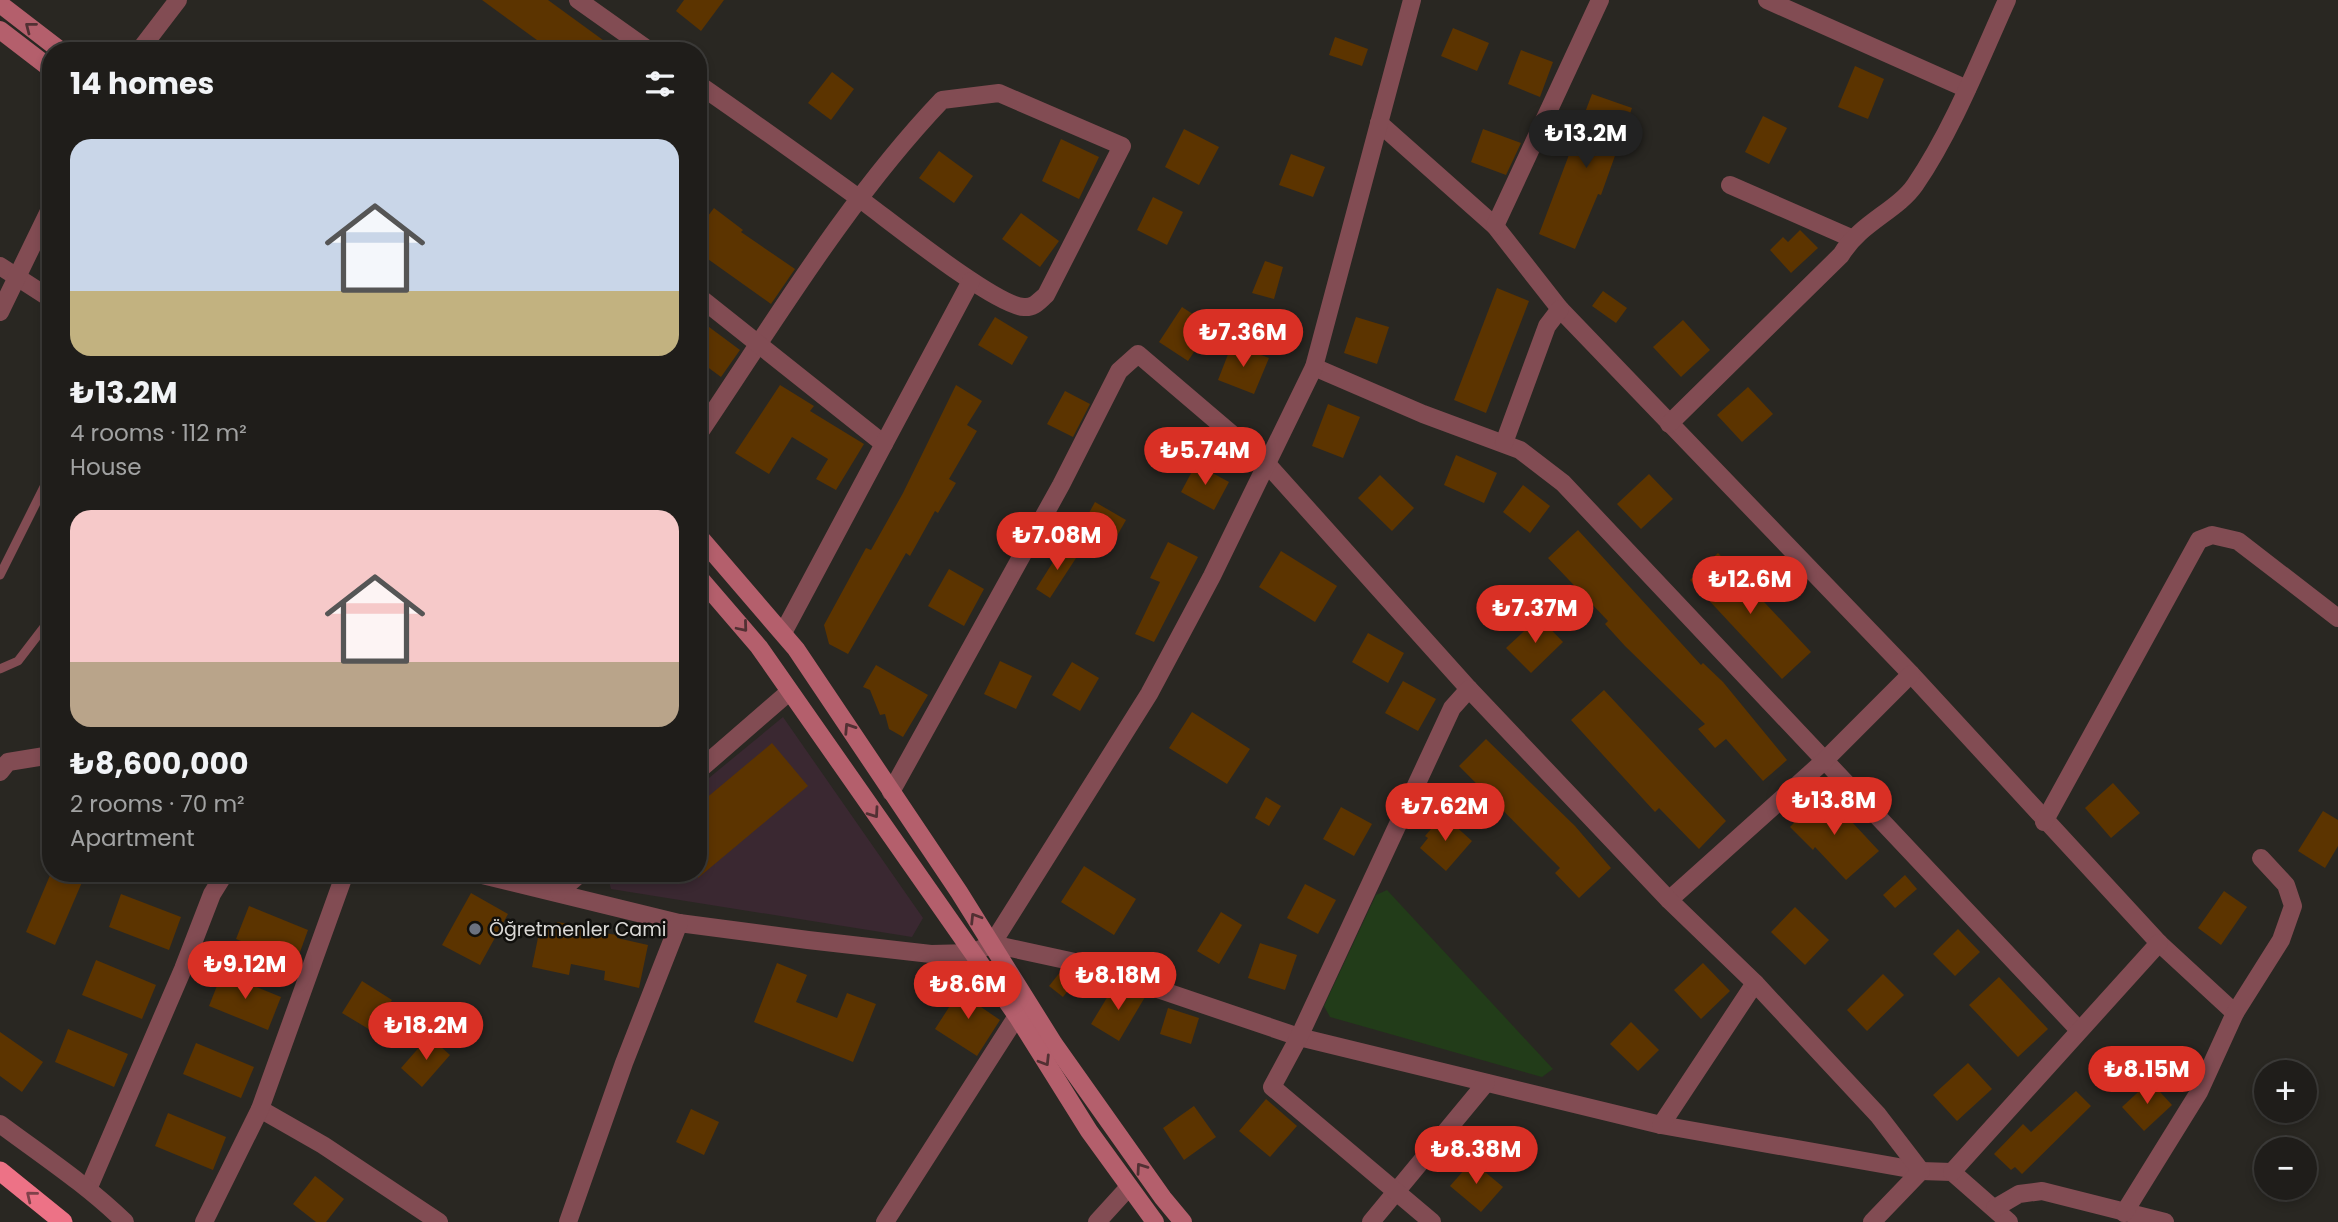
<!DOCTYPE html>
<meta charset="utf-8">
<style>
:root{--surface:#1f1d1a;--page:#2c2a27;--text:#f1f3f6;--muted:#a1a2a2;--line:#3c3b39;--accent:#d93025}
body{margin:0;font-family:Poppins,sans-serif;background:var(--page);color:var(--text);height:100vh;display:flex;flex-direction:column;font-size:26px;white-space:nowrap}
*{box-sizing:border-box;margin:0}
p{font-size:23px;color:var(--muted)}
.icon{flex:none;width:38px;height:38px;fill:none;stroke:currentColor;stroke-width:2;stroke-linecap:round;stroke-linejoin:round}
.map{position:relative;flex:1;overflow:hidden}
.side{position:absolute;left:42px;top:42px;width:665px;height:840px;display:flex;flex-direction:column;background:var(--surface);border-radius:28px;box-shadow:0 4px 10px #0003,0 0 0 2px var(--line)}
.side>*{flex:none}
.fabs{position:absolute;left:2254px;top:1060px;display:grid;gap:14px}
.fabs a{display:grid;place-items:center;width:63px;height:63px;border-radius:50%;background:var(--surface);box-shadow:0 4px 10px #0003,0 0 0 2px var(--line);font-size:35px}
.price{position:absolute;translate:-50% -60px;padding:0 16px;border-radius:24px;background:var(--accent);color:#fff;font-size:23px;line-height:46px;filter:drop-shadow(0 2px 4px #0008)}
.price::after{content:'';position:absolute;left:50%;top:42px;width:21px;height:16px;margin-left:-10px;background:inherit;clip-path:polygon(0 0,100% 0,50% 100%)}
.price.current{background:#222;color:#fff}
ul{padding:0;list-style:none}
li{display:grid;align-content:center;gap:14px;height:371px;padding:0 28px}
li span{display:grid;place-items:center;height:217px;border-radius:21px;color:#555}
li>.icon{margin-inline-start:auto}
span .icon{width:126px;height:126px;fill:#fffc;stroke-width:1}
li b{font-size:30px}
h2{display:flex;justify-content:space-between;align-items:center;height:84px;padding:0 28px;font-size:30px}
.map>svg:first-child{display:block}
.education{fill:#3a2831}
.green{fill:#223c19}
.building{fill:#5c3400}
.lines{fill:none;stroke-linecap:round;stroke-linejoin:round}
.service{stroke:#824c53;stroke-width:9}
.minor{stroke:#824c53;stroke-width:18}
.tertiary{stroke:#824c53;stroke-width:18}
.secondary{stroke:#b45f6c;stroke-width:18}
.trunk{stroke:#ed7286;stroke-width:19}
.oneway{stroke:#523033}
.oneway2{stroke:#7f414a}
.worship-dot{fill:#6b7280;stroke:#11100d;stroke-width:2.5}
.labels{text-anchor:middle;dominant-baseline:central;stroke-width:5;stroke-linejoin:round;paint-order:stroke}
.poi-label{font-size:19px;fill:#dad8d5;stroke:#11100d;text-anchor:start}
</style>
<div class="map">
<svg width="2338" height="1222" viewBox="0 0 2338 1222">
<rect width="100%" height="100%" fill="#292722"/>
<path class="education" d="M783 717 923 918 912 937 611 889 607 873H698V787Z"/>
<path class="green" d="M1387 890 1553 1069 1542 1077 1330 1017 1324 1006 1376 895Z"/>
<g class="building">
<path d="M482 0H548L618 51H552Z"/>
<path d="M684 0H724L701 31 676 11Z"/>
<path d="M1453 28 1489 43 1477 71 1441 56Z"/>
<path d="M1335 37 1368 49 1362 66 1329 55Z"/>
<path d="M1521 50 1553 62 1540 97 1508 84Z"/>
<path d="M1855 66 1884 79 1868 119 1838 107Z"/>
<path d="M832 72 854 89 831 120 808 103Z"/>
<path d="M1592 94 1632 108 1601 195 1598 194 1575 249 1539 234Z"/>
<path d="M1763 116 1787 128 1769 164 1745 152Z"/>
<path d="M1184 129 1219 147 1199 185 1165 167Z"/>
<path d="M1483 129 1521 143 1506 175 1471 162Z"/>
<path d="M1061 139 1099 157 1079 199 1042 181Z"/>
<path d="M939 151 973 176 954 203 919 178Z"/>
<path d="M1291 154 1325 167 1313 197 1279 185Z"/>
<path d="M1153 197 1183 212 1167 245 1137 230Z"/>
<path d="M714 208 743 230 741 232 795 269 771 304 698 252V229Z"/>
<path d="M1021 213 1059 241 1040 267 1002 239Z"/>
<path d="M1800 230 1818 248 1791 273 1770 250 1783 237 1788 242Z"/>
<path d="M1265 261 1283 267 1274 299 1252 293Z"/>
<path d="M1497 288 1529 301 1486 413 1454 400Z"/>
<path d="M1603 291 1627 308 1616 323 1592 306Z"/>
<path d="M1182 307 1211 326 1188 361 1159 342Z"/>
<path d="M995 317 1028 337 1012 365 978 345Z"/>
<path d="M1356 317 1389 327 1377 364 1344 353Z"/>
<path d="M1683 320 1710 350 1681 377 1653 347Z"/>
<path d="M705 324 740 350 721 377 698 360V333Z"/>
<path d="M1232 344 1269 358 1254 394 1218 380Z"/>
<path d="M780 385 814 406 810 411 864 444 836 490 816 479 828 459 792 437 769 474 735 453Z"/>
<path d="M956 385 982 401 967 425 977 431 949 479 956 483 938 513 935 511 910 556 906 553 848 654 829 644 824 625 866 548 871 550 903 493Z"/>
<path d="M1748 387 1773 414 1742 442 1717 415Z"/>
<path d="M1065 391 1090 404 1073 437 1047 424Z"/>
<path d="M1328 404 1360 417 1343 458 1312 446Z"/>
<path d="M1456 455 1497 473 1484 503 1444 485Z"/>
<path d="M1196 464 1229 482 1214 510 1181 492Z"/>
<path d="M1649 474 1673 499 1641 529 1617 504Z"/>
<path d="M1380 475 1414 508 1392 531 1358 498Z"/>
<path d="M1523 485 1550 506 1530 533 1503 512Z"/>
<path d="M1095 502 1126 520 1109 550 1078 533Z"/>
<path d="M1578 530 1701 665 1703 663 1723 682 1787 760 1763 781 1726 739 1715 748 1698 729 1705 724 1625 646 1605 624 1608 621 1548 558Z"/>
<path d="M1168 542 1198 557 1154 642 1135 634 1160 582 1150 578Z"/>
<path d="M1063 546 1078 555 1050 598 1036 589Z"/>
<path d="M1281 551 1337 586 1315 622 1259 587Z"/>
<path d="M1718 553 1811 652 1782 679 1690 580Z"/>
<path d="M949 569 984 589 964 626 928 606Z"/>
<path d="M1539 617 1563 642 1531 673 1506 648Z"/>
<path d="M1368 633 1404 653 1388 683 1352 662Z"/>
<path d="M1000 661 1032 676 1016 709 984 694Z"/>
<path d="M1072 662 1099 678 1080 711 1052 695Z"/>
<path d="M876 665 928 695 903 737 889 729 885 714 880 715 870 690 863 687Z"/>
<path d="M1403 681 1436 699 1418 731 1385 713Z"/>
<path d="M1604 690 1726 821 1699 849 1659 808 1655 812 1571 720Z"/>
<path d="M1192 712 1250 749 1227 784 1169 748Z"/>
<path d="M1486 739 1575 826 1611 868 1579 898 1555 873 1560 868 1459 766Z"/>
<path d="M772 743 808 786 698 878V805Z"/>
<path d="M2113 783 2140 813 2111 838 2085 808Z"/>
<path d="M1824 792 1879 851 1846 880 1815 847 1813 850 1790 827Z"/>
<path d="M1266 797 1281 806 1269 826 1255 818Z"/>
<path d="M1341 807 1372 824 1354 856 1323 839Z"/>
<path d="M2323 811 2338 820V846L2325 868 2298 851Z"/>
<path d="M1443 815 1472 841 1446 871 1420 848 1428 838 1425 836Z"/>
<path d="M1084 866 1136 899 1114 935 1061 902Z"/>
<path d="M51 873H86L55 945 26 932Z"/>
<path d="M1905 875 1917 889 1895 908 1883 895Z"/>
<path d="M1305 884 1336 900 1318 934 1287 918Z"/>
<path d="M2224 891 2247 907 2221 945 2198 928Z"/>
<path d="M471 893 508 914 480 965 442 945Z"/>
<path d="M121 894 181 917 169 950 109 927Z"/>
<path d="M249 906 308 930 296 963 236 939Z"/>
<path d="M1795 907 1829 940 1805 965 1771 932Z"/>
<path d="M1221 912 1242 925 1219 964 1197 951Z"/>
<path d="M557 922 605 929 604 933 617 935V938L648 945 639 988 604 980 605 971 571 964 569 975 532 967 541 923 556 926Z"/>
<path d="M1958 929 1980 952 1955 976 1933 954Z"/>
<path d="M1260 943 1297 955 1285 990 1248 978Z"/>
<path d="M96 960 156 985 142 1019 82 995Z"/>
<path d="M777 963 807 975 796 1002 837 1018 847 993 876 1004 853 1062 754 1022Z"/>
<path d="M1703 963 1730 991 1701 1019 1674 990Z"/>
<path d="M1061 971 1076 980 1063 997 1049 986Z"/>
<path d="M222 973 281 997 268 1030 209 1006Z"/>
<path d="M1883 974 1904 995 1867 1031 1847 1010Z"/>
<path d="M1999 977 2048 1029 2018 1057 1969 1005Z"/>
<path d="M362 981 392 1000 372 1031 342 1013Z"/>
<path d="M964 984 986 999 981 1007 1000 1020 977 1056 935 1029Z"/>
<path d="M1114 986 1145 997 1119 1041 1091 1024Z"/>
<path d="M1168 1008 1199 1018 1191 1044 1160 1034Z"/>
<path d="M1631 1022 1659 1050 1638 1071 1610 1044Z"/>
<path d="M68 1029 128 1054 114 1087 55 1062Z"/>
<path d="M0 1032 43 1062 22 1092 0 1076Z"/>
<path d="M429 1036 450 1055 422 1087 401 1068Z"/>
<path d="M196 1043 254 1067 241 1098 183 1074Z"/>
<path d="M1968 1063 1992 1089 1957 1121 1933 1095Z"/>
<path d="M2150 1081 2172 1105 2144 1131 2122 1107Z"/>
<path d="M2076 1091 2091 1106 2022 1174 2015 1167 2011 1170 1994 1154 2023 1124 2031 1132Z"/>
<path d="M1266 1099 1297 1126 1270 1157 1239 1131Z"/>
<path d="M1194 1106 1216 1137 1184 1160 1163 1128Z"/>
<path d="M691 1109 719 1122 704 1155 676 1142Z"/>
<path d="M168 1113 226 1137 213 1170 155 1146Z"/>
<path d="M1472 1161 1503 1187 1481 1212 1450 1186Z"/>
<path d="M315 1176 344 1199 326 1222H316L293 1204Z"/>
</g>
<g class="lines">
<g class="service">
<path d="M0 575 51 473"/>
<path d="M0 669 18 661 51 618"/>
</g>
<g class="minor">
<path d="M578 0 650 51"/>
<path d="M1767 0 1967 89"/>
<path d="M139 51 178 0"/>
<path d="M698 84C753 122 806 160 860 199 889 220 995 306 1024 307 1034 308 1039 301 1046 295L1122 146 999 93 942 100C847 200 775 321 698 435"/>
<path d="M1379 123 1495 226 1560 309 1911 674 2159 943 2235 1013"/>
<path d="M1730 185 1851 238"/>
<path d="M1495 226 1600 0"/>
<path d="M0 266 51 299"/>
<path d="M698 296 884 444"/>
<path d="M0 312 51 207"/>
<path d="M1314 367 1423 414 1520 450 1563 483 2079 1030"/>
<path d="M1669 424 1841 255C1860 223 1897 211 1915 185 1952 131 1980 60 2007 0"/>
<path d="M1504 443 1547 326 1560 309"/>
<path d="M784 631 971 281"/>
<path d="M698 771 789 692"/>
<path d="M0 772 8 762 51 755"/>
<path d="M891 792 1061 485 1119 371 1138 354 1268 465 1469 689"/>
<path d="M2044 822 2199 540 2212 535 2238 541 2338 618"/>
<path d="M474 873 679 923 808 940 931 954 972 953 992 944 1149 694 1212 576 1314 367 1412 0"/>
<path d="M559 892 581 873"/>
<path d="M1669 900 1824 761 1911 674"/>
<path d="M992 944 1084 964 1299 1037 1661 1125 1921 1171 1952 1172 2009 1222"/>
<path d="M260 1109 323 1145 439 1222"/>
<path d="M1661 1125 1755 983"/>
<path d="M1952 1172 2159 943"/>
<path d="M89 1187 183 969 212 894 225 873"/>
<path d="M1995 1208 2019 1194 2042 1191 2165 1222"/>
<path d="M2124 1213 2199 1092 2235 1013 2281 940 2293 906 2286 885 2261 858"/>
<path d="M204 1222 260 1109 345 873"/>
<path d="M568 1222 624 1063 679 923"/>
<path d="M885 1222 1017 1016"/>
<path d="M1097 1222 1128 1188"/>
<path d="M1371 1222 1486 1083"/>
<path d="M1432 1222 1272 1087 1299 1037 1452 708 1469 689 1669 900 1755 983 1878 1115 1921 1171 1872 1222"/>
</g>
<path class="tertiary" d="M0 1124C43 1156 87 1185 125 1222"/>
<g class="secondary">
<path d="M0 4 61 51"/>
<path d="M0 30 51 69"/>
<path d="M698 535 796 649 959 892 1054 1044 1163 1198 1183 1222"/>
<path d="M698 576 759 647 1017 1016 1089 1131 1155 1222"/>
</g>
<path class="trunk" d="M0 1171 63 1222"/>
</g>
<defs><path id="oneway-chevron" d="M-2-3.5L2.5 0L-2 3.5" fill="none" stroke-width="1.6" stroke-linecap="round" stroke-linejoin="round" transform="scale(1.75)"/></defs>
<g class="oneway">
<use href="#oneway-chevron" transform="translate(30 27) rotate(-142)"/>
<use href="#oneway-chevron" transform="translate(743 627) rotate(50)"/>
<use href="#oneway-chevron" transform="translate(849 728) rotate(-123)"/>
<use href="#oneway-chevron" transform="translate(874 813) rotate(55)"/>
<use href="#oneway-chevron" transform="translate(975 918) rotate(-122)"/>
<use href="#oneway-chevron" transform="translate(1045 1061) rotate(58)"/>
<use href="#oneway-chevron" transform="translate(1141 1168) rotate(-125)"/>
</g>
<use class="oneway2" href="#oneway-chevron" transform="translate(31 1196) rotate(-141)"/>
<circle class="worship-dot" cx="475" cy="929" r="7"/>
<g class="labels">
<g class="poi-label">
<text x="489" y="929">Öğretmenler Cami</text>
</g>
</g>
</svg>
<div class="fabs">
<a>+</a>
<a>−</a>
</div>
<b class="price current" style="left:1586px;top:170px">₺13.2M</b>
<b class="price" style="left:1243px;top:369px">₺7.36M</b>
<b class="price" style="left:1205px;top:487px">₺5.74M</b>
<b class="price" style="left:1057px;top:572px">₺7.08M</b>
<b class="price" style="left:1750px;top:616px">₺12.6M</b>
<b class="price" style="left:1535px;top:645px">₺7.37M</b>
<b class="price" style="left:1834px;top:837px">₺13.8M</b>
<b class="price" style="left:1445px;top:843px">₺7.62M</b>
<b class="price" style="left:245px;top:1001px">₺9.12M</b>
<b class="price" style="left:1118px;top:1012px">₺8.18M</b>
<b class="price" style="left:968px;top:1021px">₺8.6M</b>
<b class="price" style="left:426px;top:1062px">₺18.2M</b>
<b class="price" style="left:2147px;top:1106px">₺8.15M</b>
<b class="price" style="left:1476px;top:1186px">₺8.38M</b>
<section class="side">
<h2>14 homes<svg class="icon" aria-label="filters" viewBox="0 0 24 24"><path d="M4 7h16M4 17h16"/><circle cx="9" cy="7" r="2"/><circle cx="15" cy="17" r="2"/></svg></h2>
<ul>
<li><span style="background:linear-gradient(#c9d6e8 70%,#c2b280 0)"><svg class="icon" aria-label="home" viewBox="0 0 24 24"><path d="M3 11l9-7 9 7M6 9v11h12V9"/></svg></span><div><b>₺13.2M</b><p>4 rooms · 112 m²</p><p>House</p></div></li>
<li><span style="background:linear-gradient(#f6c9c9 70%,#b9a48a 0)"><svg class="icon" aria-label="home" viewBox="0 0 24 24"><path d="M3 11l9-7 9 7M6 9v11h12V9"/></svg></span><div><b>₺8,600,000</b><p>2 rooms · 70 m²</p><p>Apartment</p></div></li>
</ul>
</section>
</div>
